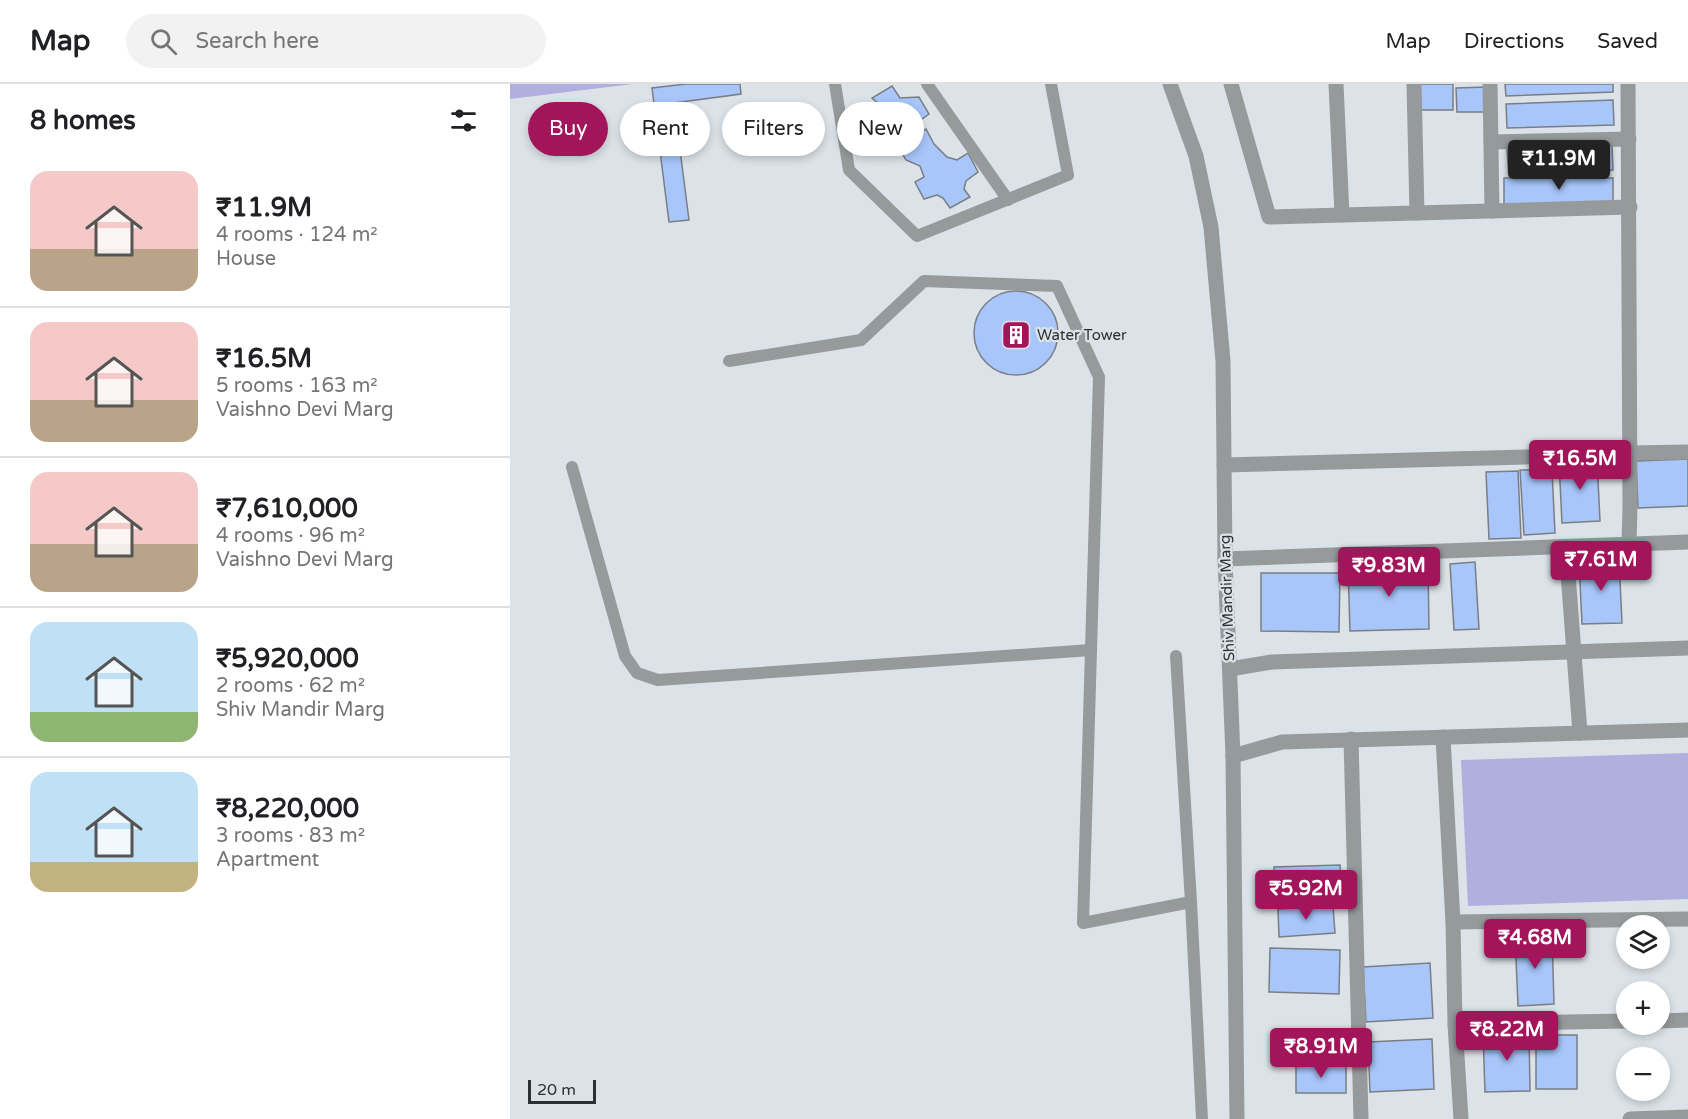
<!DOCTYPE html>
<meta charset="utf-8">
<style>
:root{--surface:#fff;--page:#f2f2f2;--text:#202124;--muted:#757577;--line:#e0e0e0;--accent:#a3155a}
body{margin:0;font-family:"Varela Round",sans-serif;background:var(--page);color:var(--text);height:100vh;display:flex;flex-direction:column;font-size:22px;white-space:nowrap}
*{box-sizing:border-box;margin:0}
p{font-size:20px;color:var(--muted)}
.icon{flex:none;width:33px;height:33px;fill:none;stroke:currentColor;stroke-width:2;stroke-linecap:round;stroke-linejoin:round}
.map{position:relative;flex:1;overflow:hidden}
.panel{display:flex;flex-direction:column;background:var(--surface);width:510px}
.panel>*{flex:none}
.guide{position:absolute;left:18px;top:18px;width:570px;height:54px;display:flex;gap:12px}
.buttons{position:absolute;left:1106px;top:831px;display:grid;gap:12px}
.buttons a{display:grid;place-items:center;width:54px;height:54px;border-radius:50%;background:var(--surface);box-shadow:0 3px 9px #0003;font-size:30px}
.scale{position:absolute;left:18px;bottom:15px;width:68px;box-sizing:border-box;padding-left:6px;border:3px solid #2d3032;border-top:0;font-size:16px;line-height:21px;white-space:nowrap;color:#2d3032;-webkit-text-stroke:4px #dbe3e8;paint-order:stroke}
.price{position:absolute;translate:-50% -51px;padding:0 14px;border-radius:6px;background:var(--accent);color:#fff;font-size:20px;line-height:39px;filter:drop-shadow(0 2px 3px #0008)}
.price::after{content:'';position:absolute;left:50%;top:36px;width:18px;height:14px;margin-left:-9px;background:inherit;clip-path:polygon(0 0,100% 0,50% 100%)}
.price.active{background:#222;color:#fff}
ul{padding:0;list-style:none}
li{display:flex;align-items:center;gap:18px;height:150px;padding:0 30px}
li+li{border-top:2px solid var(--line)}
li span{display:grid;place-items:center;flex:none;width:168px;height:120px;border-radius:18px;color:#555}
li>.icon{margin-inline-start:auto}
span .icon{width:72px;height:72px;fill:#fffc;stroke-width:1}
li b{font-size:26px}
h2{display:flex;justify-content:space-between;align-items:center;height:72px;padding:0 30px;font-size:26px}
.tag{padding:0 21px;border-radius:27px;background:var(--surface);box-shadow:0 3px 9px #0003;font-size:21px;line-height:54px}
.tag.active{background:var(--accent);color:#fff}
header{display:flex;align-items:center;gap:36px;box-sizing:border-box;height:84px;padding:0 30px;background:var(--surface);border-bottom:2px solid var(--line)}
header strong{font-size:28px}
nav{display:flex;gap:33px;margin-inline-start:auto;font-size:21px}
.search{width:420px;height:54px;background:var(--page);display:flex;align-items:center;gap:15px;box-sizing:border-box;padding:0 21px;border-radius:33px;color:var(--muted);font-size:22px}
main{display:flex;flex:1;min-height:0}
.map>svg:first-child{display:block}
.green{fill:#b0b0df}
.building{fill:#a8c6fa;stroke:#7a7e84;stroke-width:1.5}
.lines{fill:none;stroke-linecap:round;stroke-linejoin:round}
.service{stroke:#969a9b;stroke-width:12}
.minor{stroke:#969a9b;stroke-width:15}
.tertiary{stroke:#969a9b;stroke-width:15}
.labels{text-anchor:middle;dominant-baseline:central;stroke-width:4.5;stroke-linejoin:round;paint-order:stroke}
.poi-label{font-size:15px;fill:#2d3032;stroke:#dbe3e8;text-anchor:start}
.street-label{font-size:15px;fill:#2d3032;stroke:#dbe3e8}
</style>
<header>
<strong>Map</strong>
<div class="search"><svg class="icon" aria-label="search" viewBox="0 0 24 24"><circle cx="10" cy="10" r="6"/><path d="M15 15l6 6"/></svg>Search here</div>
<nav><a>Map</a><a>Directions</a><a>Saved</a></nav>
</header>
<main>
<section class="panel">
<h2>8 homes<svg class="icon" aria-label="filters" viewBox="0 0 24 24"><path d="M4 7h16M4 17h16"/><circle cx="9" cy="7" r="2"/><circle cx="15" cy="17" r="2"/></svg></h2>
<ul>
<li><span style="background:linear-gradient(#f6c9c9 65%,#b9a48a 0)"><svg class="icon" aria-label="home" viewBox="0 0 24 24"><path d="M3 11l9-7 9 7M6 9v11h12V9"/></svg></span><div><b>₹11.9M</b><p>4 rooms · 124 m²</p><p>House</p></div></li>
<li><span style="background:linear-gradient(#f6c9c9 65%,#b9a48a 0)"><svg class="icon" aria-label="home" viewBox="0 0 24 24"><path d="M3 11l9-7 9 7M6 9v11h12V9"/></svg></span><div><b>₹16.5M</b><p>5 rooms · 163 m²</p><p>Vaishno Devi Marg</p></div></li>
<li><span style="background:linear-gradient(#f6c9c9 60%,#b9a48a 0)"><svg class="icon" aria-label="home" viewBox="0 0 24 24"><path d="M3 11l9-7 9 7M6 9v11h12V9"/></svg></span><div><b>₹7,610,000</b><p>4 rooms · 96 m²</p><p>Vaishno Devi Marg</p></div></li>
<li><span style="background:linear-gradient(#bfe0f5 75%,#8fb573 0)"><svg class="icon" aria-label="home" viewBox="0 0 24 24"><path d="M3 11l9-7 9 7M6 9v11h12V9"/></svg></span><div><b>₹5,920,000</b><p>2 rooms · 62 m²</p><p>Shiv Mandir Marg</p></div></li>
<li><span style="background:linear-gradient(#bfe0f5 75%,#c2b280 0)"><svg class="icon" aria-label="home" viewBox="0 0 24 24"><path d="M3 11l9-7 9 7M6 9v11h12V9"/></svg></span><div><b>₹8,220,000</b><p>3 rooms · 83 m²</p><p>Apartment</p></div></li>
</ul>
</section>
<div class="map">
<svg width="1178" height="1035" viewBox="0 0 1178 1035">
<rect width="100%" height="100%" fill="#dbe3e8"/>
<g class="green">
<path d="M0 0H123L0 15Z"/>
<path d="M1178 669V815L958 822 951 676Z"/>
</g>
<g class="building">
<path d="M176 0H230L231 10 164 19 179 136 159 138 142 4Z"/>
<rect x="909" y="0" width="34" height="26"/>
<path d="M995 0H1103V8L996 12Z"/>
<path d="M382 2 390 14 409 13 419 30 408 38 411 48 416 45 424 60 437 73 447 76 458 69 468 88 456 97 454 105 460 113 440 124 433 114 427 111 414 115 405 98 414 93 410 82 396 76 386 60 391 57 380 52 368 57 358 40 368 34 371 22 362 14Z"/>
<path d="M977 3 978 28H947L946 4Z"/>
<path d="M1103 16 1104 41 997 44 996 20Z"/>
<path d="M1102 60 1103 86 999 92 997 66Z"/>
<path d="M994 94H1103V121L994 120Z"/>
<circle cx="506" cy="249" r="42"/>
<path d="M1087 375 1090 437 1052 439 1049 378Z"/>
<path d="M1178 375V422L1128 424 1126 377Z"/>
<path d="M1010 386H1042L1045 449 1014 451Z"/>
<path d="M1008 387 1011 454 979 455 976 388Z"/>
<path d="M1109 475 1112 539 1072 540 1069 477Z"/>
<path d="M965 478 969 545 944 546 940 480Z"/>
<path d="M918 481 919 545 840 547 838 483Z"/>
<path d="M751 489H830L829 548 751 547Z"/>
<path d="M830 781 831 808 765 810 764 783Z"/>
<path d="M823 822 825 849 769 853 768 825Z"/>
<path d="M1042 850 1044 920 1008 922 1005 851Z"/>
<path d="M760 864 830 866 829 910 759 908Z"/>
<path d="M920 879 923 934 856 938 853 883Z"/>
<path d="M1019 949 1020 1007 975 1008 973 950Z"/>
<rect x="1026" y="951" width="41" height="54"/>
<path d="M922 955 924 1005 860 1008 858 958Z"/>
<rect x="786" y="981" width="50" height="28"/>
</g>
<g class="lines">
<g class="service">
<path d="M325 0 339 86 407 152 558 91 541 0"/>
<path d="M417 0 498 116"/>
<path d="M219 277 351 256 414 197 547 202 589 293 573 839 681 818 692 1035"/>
<path d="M62 383 115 572 127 589 148 596 581 566"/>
<path d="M666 572 681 818"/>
</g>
<g class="minor">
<path d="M721 0 759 133 1120 123"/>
<path d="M826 0 832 131"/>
<path d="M904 0 907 129"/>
<path d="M980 0 982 127"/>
<path d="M1118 0 1120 422 1119 461"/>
<path d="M981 58 1119 55"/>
<path d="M1120 369 1178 368"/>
<path d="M714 381 1053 372"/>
<path d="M1056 463 1070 649"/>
<path d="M720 585 762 578 1178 564"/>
<path d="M933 653 943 838 945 940 951 1035"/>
<path d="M841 655 851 1035"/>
<path d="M723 672 772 658 1178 646"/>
<path d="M943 838 1178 835"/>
<path d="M1149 937 1178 936"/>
<path d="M945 940 1116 937"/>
<path d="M1120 1035 1178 1033"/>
</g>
<g class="tertiary">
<path d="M660 0 686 72 701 143 713 277 715 475 723 672 727 1035"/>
<path d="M715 475 1178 458"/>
</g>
</g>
<defs>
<g id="building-square" transform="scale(1.5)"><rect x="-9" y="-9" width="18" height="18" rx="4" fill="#a3155a" stroke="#dbe3e8"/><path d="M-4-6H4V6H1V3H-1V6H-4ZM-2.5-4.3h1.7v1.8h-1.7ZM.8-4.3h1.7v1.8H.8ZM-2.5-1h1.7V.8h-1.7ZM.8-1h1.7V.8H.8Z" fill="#fff"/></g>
</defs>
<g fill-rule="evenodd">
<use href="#building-square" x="506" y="251"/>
</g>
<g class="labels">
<g class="poi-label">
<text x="527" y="251">Water Tower</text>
</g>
<g class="street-label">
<text transform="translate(717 514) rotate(-92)">Shiv Mandir Marg</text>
</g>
</g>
</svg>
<div class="buttons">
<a><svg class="icon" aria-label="layers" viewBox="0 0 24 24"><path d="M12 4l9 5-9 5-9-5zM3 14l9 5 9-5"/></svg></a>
<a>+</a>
<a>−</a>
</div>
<div class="scale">20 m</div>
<b class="price active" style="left:1049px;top:107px">₹11.9M</b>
<b class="price" style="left:1070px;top:407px">₹16.5M</b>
<b class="price" style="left:1091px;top:508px">₹7.61M</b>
<b class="price" style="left:879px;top:514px">₹9.83M</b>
<b class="price" style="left:796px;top:837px">₹5.92M</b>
<b class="price" style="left:1025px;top:886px">₹4.68M</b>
<b class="price" style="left:997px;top:978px">₹8.22M</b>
<b class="price" style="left:811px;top:995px">₹8.91M</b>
<div class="guide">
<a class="tag active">Buy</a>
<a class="tag">Rent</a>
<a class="tag">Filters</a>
<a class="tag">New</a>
</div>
</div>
</main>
